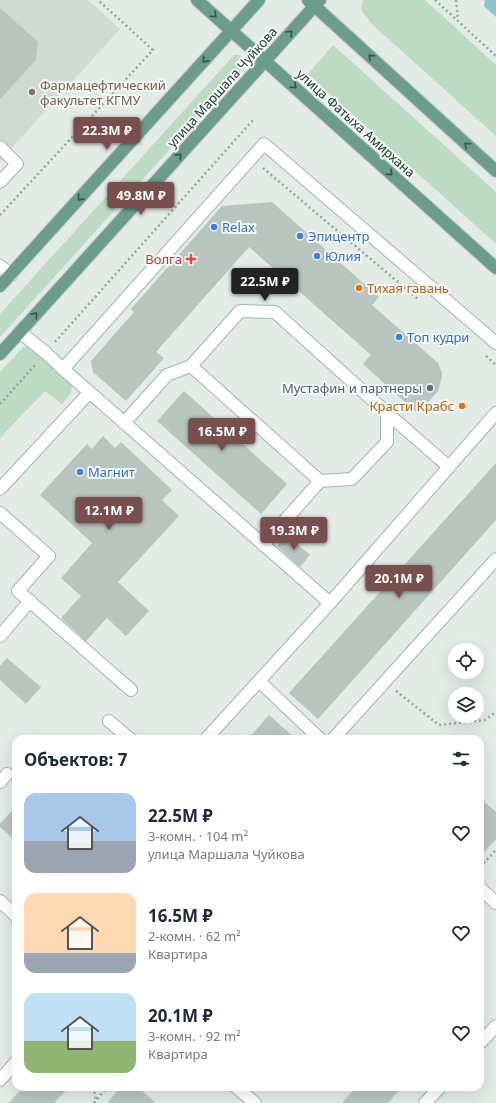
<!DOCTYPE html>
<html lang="ru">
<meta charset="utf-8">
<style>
:root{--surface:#fff;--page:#f2f2f3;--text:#1f2937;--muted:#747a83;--accent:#784f4d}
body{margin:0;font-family:"Noto Sans",sans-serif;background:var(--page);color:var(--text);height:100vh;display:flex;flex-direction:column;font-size:15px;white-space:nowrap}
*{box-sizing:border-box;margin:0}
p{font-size:13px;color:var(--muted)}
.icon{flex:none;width:22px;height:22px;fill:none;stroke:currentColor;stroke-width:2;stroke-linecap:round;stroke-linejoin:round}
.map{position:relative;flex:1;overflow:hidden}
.side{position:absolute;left:12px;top:735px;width:472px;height:356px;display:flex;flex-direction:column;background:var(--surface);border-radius:12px;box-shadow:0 4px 16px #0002}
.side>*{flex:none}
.tools{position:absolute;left:448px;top:643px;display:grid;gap:8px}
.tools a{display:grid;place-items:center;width:36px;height:36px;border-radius:50%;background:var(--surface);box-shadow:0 4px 16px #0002;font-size:20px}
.price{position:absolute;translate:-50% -34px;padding:0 9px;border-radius:4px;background:var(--accent);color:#fff;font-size:13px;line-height:26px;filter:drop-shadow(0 1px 2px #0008)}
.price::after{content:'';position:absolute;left:50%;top:24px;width:12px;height:9px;margin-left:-6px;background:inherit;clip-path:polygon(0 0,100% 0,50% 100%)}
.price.current{background:#222;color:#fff}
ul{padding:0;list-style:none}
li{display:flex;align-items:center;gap:12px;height:100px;padding:0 12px}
li span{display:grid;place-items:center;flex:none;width:112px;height:80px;border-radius:12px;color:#555}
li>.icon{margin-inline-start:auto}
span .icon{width:48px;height:48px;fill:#fffc;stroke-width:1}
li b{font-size:17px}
h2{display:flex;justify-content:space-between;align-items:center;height:48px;padding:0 12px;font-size:17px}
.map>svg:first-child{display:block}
.built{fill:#d0dad5}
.green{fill:#bddac3}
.water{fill:#8fc5ca}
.building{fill:#b8c5bf}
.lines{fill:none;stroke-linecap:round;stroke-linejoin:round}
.minor-casing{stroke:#a5b2ad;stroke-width:14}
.major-casing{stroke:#c2c8c6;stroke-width:14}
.path{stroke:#85ab9d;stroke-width:2.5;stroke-dasharray:2 3;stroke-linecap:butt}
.minor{stroke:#fff;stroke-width:12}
.major{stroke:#6b9c8c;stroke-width:12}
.oneway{stroke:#365249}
.education-dot{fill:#8d6e63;stroke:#f2f8f4;stroke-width:1.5}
.shop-dot{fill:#3f7fe0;stroke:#f2f8f4;stroke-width:1.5}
.health-dot{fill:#e0444e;stroke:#f2f8f4;stroke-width:1.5}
.food-dot{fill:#e8710a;stroke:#f2f8f4;stroke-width:1.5}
.service-dot{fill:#5c6f8a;stroke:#f2f8f4;stroke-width:1.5}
.labels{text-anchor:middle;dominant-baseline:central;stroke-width:4;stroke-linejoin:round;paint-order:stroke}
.education-label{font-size:13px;fill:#785e54;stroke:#f2f8f4;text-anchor:start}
.street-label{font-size:13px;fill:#243a33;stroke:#f2f8f4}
.shop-label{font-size:13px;fill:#366cbe;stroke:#f2f8f4;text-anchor:start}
.health-label{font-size:13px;fill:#be3a42;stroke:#f2f8f4;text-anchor:end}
.food-label{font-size:13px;fill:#c56008;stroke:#f2f8f4;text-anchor:start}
.service-label{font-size:13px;fill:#4e5e75;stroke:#f2f8f4;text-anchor:end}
</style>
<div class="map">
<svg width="496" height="1103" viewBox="0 0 496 1103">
<rect width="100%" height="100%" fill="#e2ebe6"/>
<path class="built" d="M0 0H88L120 29 0 161Z"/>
<g class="green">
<path d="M363 0H425L496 65V136L373 25 361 10Z"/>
<path d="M333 45 496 192V244L308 74Z"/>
<path d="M234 55H239L244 59 245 66 0 337V314Z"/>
<path d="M23 347H30L44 357 72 385 71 393 62 404 45 391 0 438V372Z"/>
</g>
<path class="water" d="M485 0H496V17L484 6Z"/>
<g class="building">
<path d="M0 8 38 42 36 60 0 99Z"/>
<path d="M272 202 379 297 372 305 438 363 442 373V377L438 391 418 414 363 364 371 355 249 247 156 352 164 358 126 401 93 372 91 361 134 312 131 309 222 206Z"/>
<path d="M184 391 287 484 261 514 157 421Z"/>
<path d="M103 436 115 448 121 442 172 490 162 500 179 516 118 582 149 611 126 636 107 618 86 641 61 618 81 596 61 578 92 543 40 495 87 444 92 449Z"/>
<path d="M496 463V520L318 719 289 693Z"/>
<path d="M287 535 310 555 300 567 277 546Z"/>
<path d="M7 658 41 687 26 704 0 680V666Z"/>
<path d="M269 715 296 739H248Z"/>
<path d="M480 798 496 812V839L480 857Z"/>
<path d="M16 806V841L0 827V824Z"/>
<path d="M23 1087H69L54 1103H9Z"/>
<path d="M121 1087H138L156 1103H107Z"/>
<path d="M356 1087H402L388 1103H342Z"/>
</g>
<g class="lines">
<g class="minor-casing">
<g id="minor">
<path d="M0 147 17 164 0 182"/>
<path d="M0 266 11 275"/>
<path d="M20 332 46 353 63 369 330 603"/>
<path d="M63 369 264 144 496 343"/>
<path d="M387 413 449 467"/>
<path d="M124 423 167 375 191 366"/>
<path d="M0 489 89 393"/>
<path d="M0 513 49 556 18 591 131 690"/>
<path d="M263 545 320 481 352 479 387 442V413L275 312 240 311 191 366 320 481"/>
<path d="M0 636 30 601"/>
<path d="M259 681 320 739"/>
<path d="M109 721 130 739"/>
<path d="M206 739 330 603 496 413"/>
<path d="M333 739 496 559"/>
<path d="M0 782 7 774"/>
<path d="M480 888 496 903"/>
<path d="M0 901 16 916"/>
<path d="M480 1043 496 1026"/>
<path d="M0 1080 16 1062"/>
<path d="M236 1087 255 1103"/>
<path d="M425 1103 440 1087"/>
</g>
</g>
<g class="major-casing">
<g id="major">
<path d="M197 0 496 268"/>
<path d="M308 0 496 171"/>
<path d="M0 286 259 0"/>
<path d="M0 354 320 0"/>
</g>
</g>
<g class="path">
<path d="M435 0 496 56"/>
<path d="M456 0 458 20"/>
<path d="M263 168 418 299"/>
<path d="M0 215 153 50 98 0"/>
<path d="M55 342 253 120"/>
<path d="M486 356 496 365"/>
<path d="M0 404 36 364"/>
<path d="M396 691 439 725 485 720 496 712"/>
<path d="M480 867 496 850"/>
<path d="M93 1087 96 1099"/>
<path d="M94 1103 107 1087"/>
</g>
<use href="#minor" class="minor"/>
<use href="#major" class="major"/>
</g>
<defs><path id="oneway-chevron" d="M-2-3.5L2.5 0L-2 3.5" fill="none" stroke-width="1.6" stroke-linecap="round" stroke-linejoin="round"/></defs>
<g class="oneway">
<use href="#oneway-chevron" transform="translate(214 15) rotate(42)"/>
<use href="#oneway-chevron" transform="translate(290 33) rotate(-47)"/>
<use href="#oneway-chevron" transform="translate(371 57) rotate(-138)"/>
<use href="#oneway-chevron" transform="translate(205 60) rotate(132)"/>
<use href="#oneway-chevron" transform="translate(294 86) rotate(42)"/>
<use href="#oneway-chevron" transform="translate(467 145) rotate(-138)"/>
<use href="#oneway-chevron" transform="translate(179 156) rotate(-48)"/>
<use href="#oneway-chevron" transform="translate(390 173) rotate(42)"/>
<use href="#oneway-chevron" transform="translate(80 198) rotate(132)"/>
<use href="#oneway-chevron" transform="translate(35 315) rotate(-48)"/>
</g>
<circle class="education-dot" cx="32" cy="92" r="4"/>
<g class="shop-dot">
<circle cx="214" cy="227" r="4"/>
<circle cx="300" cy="236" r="4"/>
<circle cx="317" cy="256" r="4"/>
<circle cx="399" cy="337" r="4"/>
<circle cx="80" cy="472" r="4"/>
</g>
<path class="health-dot" d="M189 253h4v4h4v4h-4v4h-4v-4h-4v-4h4z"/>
<g class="food-dot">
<circle cx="359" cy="288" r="4"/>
<circle cx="462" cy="406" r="4"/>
</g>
<circle class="service-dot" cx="430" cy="388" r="4"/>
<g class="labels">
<g class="education-label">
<text x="40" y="85">Фармацефтический<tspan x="40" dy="15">факультет КГМУ</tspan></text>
</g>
<g class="street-label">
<text transform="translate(222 87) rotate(-48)">улица Маршала Чуйкова</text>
<text transform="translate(356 123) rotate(42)">улица Фатыха Амирхана</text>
</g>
<g class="shop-label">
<text x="222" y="227">Relax</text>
<text x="308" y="236">Эпицентр</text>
<text x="325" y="256">Юлия</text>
<text x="407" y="337">Топ кудри</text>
<text x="88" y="472">Магнит</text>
</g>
<g class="health-label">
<text x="182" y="259">Волга</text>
</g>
<g class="food-label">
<text x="367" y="288">Тихая гавань</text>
<text x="454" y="406" text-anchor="end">Красти Крабс</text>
</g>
<g class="service-label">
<text x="422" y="388">Мустафин и партнеры</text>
</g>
</g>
</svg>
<div class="tools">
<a><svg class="icon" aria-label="locate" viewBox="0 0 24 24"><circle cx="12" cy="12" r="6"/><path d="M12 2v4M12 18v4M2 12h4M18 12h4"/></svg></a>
<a><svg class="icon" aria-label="layers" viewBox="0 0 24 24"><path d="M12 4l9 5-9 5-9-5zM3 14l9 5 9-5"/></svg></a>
</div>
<b class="price" style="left:107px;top:151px">22.3M ₽</b>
<b class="price" style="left:141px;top:216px">49.8M ₽</b>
<b class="price current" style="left:265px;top:302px">22.5M ₽</b>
<b class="price" style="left:222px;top:452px">16.5M ₽</b>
<b class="price" style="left:109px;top:531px">12.1M ₽</b>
<b class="price" style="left:294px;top:551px">19.3M ₽</b>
<b class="price" style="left:399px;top:599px">20.1M ₽</b>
<section class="side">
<h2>Объектов: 7<svg class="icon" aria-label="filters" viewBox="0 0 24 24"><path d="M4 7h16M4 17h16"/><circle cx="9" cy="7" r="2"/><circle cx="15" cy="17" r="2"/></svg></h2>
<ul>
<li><span style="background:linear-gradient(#a9c7e8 60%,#9aa5b1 0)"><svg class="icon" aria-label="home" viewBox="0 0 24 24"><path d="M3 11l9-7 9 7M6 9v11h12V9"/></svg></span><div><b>22.5M ₽</b><p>3-комн. · 104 m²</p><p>улица Маршала Чуйкова</p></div><svg class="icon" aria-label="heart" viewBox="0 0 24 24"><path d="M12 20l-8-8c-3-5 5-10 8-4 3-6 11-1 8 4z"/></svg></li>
<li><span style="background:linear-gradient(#ffd9b3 75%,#9aa5b1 0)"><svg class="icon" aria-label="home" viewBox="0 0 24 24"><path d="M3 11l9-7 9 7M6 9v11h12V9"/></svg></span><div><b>16.5M ₽</b><p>2-комн. · 62 m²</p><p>Квартира</p></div><svg class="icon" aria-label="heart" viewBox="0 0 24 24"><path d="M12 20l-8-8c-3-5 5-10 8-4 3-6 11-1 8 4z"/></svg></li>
<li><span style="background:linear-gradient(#bfe0f5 60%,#8fb573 0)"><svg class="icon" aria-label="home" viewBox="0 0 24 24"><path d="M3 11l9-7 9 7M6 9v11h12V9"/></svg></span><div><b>20.1M ₽</b><p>3-комн. · 92 m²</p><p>Квартира</p></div><svg class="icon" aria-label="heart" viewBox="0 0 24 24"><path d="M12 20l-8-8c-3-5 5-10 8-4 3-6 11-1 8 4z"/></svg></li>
</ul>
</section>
</div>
